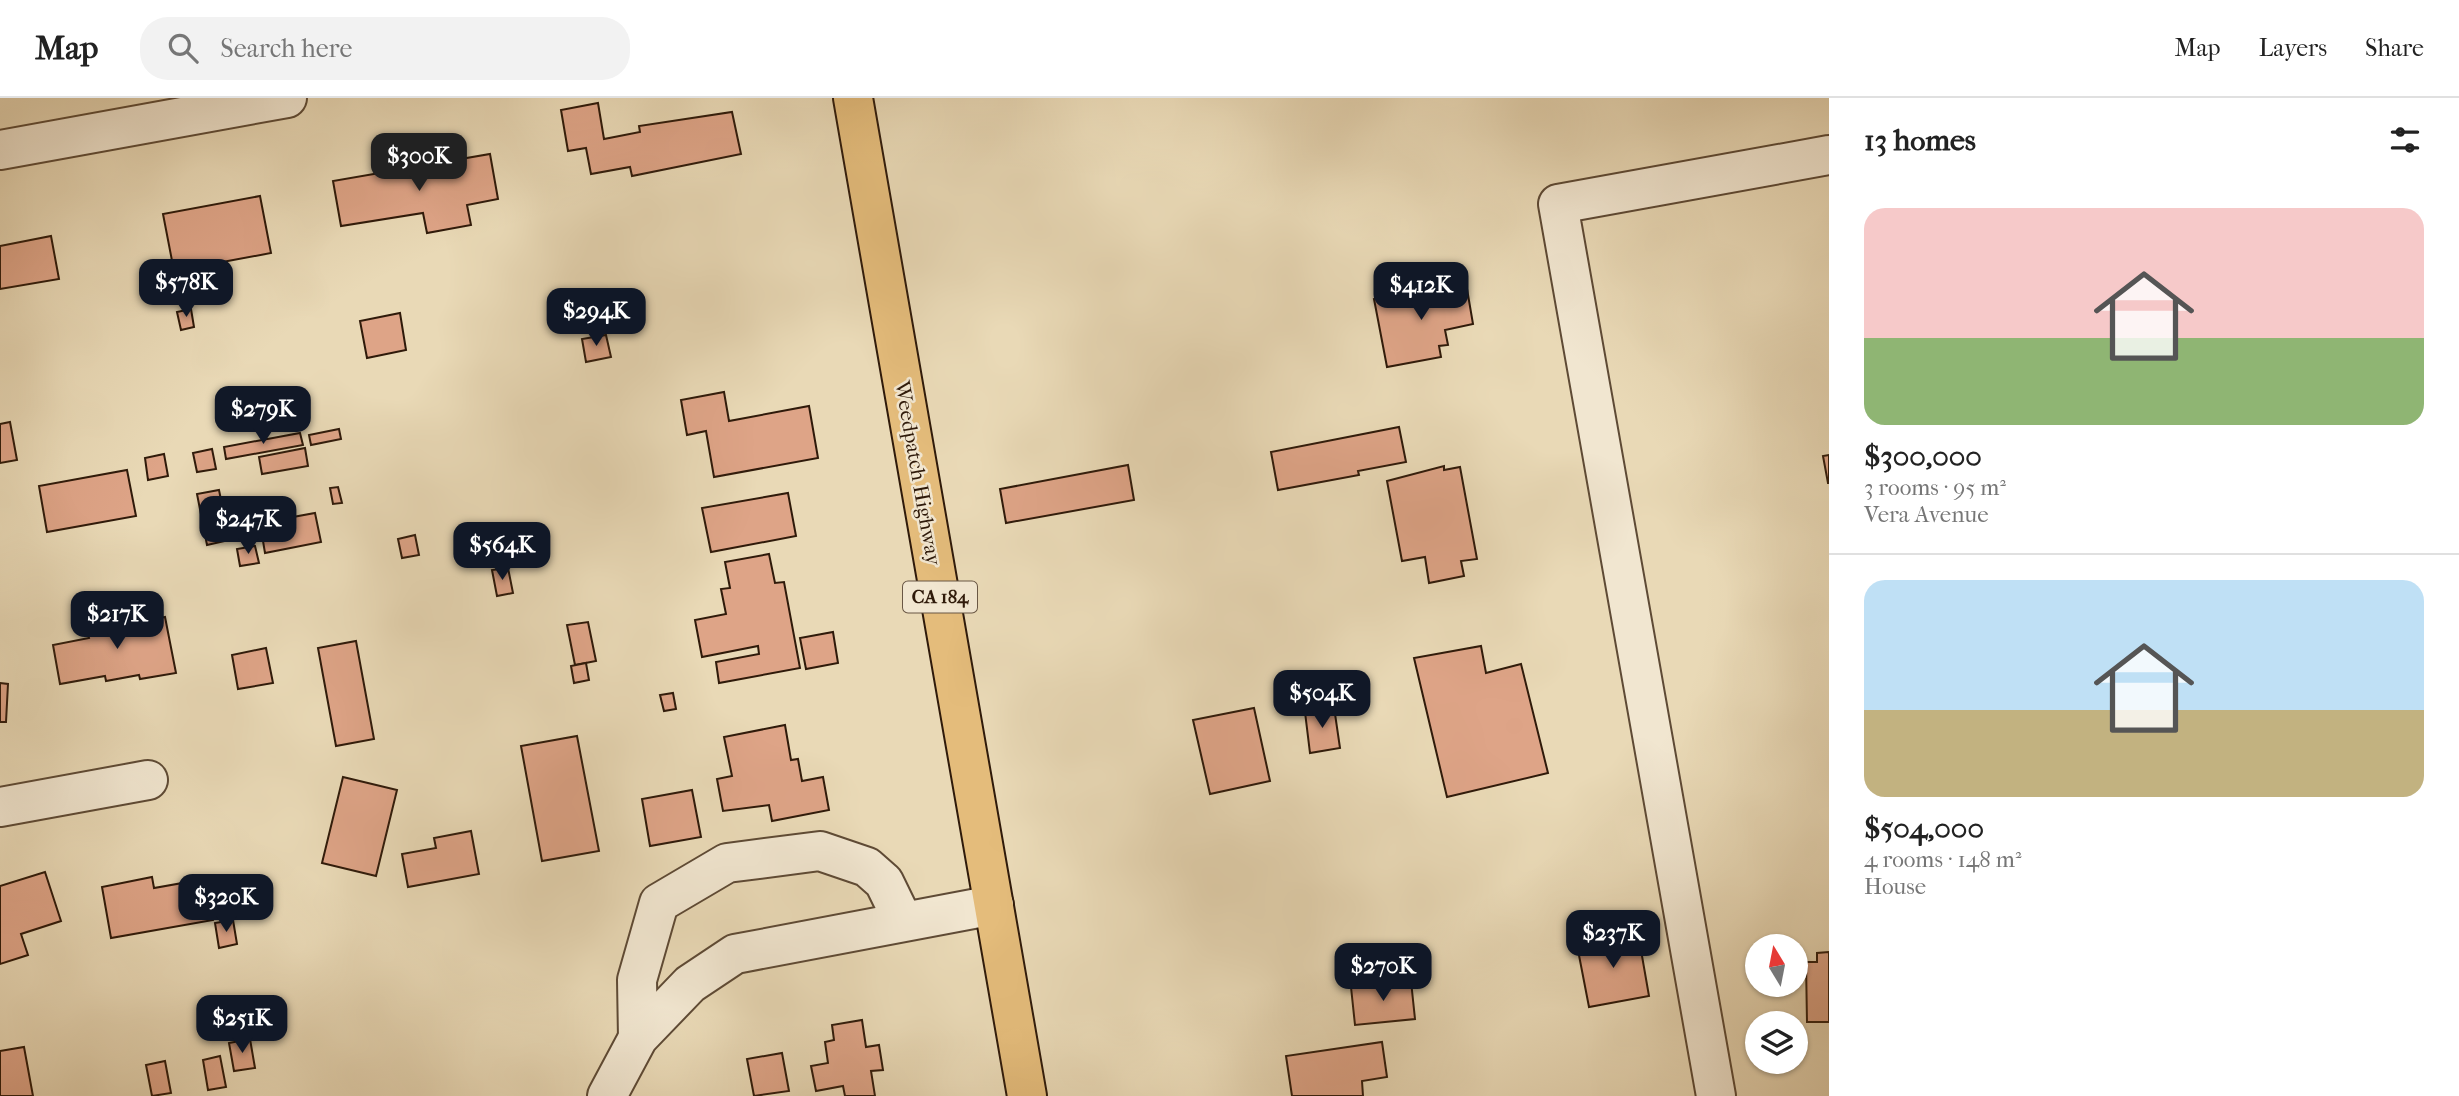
<!DOCTYPE html>
<meta charset="utf-8">
<style>
:root{--surface:#fff;--page:#f2f2f2;--text:#222;--muted:#767676;--line:#e0e0e0;--accent:#111827}
body{margin:0;font-family:"IM FELL French Canon",serif;background:var(--page);color:var(--text);height:100vh;display:flex;flex-direction:column;font-size:26px;white-space:nowrap}
*{box-sizing:border-box;margin:0}
p{font-size:23px;color:var(--muted)}
.icon{flex:none;width:38px;height:38px;fill:none;stroke:currentColor;stroke-width:2;stroke-linecap:round;stroke-linejoin:round}
.map{position:relative;flex:1;overflow:hidden}
.details{display:flex;flex-direction:column;background:var(--surface);width:630px}
.details>*{flex:none}
.needle{width:46px;rotate:350deg}
.buttons{position:absolute;left:1745px;top:836px;display:grid;gap:14px}
.buttons a{display:grid;place-items:center;width:63px;height:63px;border-radius:50%;background:var(--surface);box-shadow:0 2px 5px #0004;font-size:35px}
.price{position:absolute;translate:-50% -60px;padding:0 16px;border-radius:14px;background:var(--accent);color:#fff;font-size:23px;line-height:46px;filter:drop-shadow(0 2px 4px #0008)}
.price::after{content:'';position:absolute;left:50%;top:42px;width:21px;height:16px;margin-left:-10px;background:inherit;clip-path:polygon(0 0,100% 0,50% 100%)}
.price.active{background:#222;color:#fff}
ul{padding:0;list-style:none}
li{display:grid;align-content:center;gap:14px;height:371px;padding:0 35px}
li+li{border-top:2px solid var(--line)}
li span{display:grid;place-items:center;height:217px;border-radius:21px;color:#555}
li>.icon{margin-inline-start:auto}
span .icon{width:126px;height:126px;fill:#fffc;stroke-width:1}
li b{font-size:30px}
h2{display:flex;justify-content:space-between;align-items:center;height:84px;padding:0 35px;font-size:30px}
header{display:flex;align-items:center;gap:42px;box-sizing:border-box;height:98px;padding:0 35px;background:var(--surface);border-bottom:2px solid var(--line)}
header strong{font-size:33px}
nav{display:flex;gap:38px;margin-inline-start:auto;font-size:24px}
.search{width:490px;height:63px;background:var(--page);display:flex;align-items:center;gap:18px;box-sizing:border-box;padding:0 24px;border-radius:28px;color:var(--muted);font-size:26px}
main{display:flex;flex:1;min-height:0}
.map>svg:first-child{display:block}
.building{fill:#dea487;stroke:#2f1a0a;stroke-width:2}
.lines{fill:none;stroke-linecap:round;stroke-linejoin:round}
.minor-casing{stroke:#5e4a35;stroke-width:42}
.major-casing{stroke:#2f1a0a;stroke-width:42}
.minor{stroke:#f1e6d0;stroke-width:38}
.major{stroke:#e4bc7b;stroke-width:38}
.labels{text-anchor:middle;dominant-baseline:central;stroke-width:5;stroke-linejoin:round;paint-order:stroke}
.shield{fill:#f1e6d0;stroke:#695745;stroke-width:2}
.shield-label{font-size:19px;font-weight:bold;fill:#2f1a0a}
.street-label{font-size:21px;fill:#2f1a0a;stroke:#f1e6d0}
</style>
<header>
<strong>Map</strong>
<div class="search"><svg class="icon" aria-label="search" viewBox="0 0 24 24"><circle cx="10" cy="10" r="6"/><path d="M15 15l6 6"/></svg>Search here</div>
<nav><a>Map</a><a>Layers</a><a>Share</a></nav>
</header>
<main>
<div class="map">
<svg width="1829" height="998" viewBox="0 0 1829 998">
<rect width="100%" height="100%" fill="#e9d9b6"/>
<filter id="stains"><feTurbulence type="fractalNoise" baseFrequency=".00286" numOctaves="4"/><feColorMatrix values="0 0 0 0 .2 0 0 0 0 .09 0 0 0 0 .02 0 0 0 .5 -.17"/></filter>
<radialGradient id="worn" r=".72"><stop offset=".6" stop-color="#630" stop-opacity="0"/><stop offset="1" stop-color="#630" stop-opacity=".3"/></radialGradient>
<g class="building">
<path d="M598 5 604 41 640 34 639 28 732 14 741 56 632 78 630 69 591 76 586 50 568 53 561 12Z"/>
<path d="M490 56 498 101 467 107 471 127 427 135 423 115 341 128 333 83Z"/>
<path d="M260 98 271 155 174 173 163 116Z"/>
<path d="M51 138 59 181 0 191V148Z"/>
<path d="M1466 185 1473 226 1445 232 1448 247 1439 248 1441 259 1387 269 1374 201Z"/>
<path d="M191 211 194 229 181 232 177 214Z"/>
<path d="M400 215 406 252 367 260 360 223Z"/>
<path d="M606 237 611 259 586 264 582 241Z"/>
<path d="M724 294 729 323 809 308 818 360 714 379 706 333 687 337 681 302Z"/>
<path d="M10 324 17 362 0 365V326Z"/>
<path d="M1399 329 1406 364 1358 373 1359 377 1278 392 1271 354Z"/>
<path d="M339 331 341 341 311 347 309 337Z"/>
<path d="M300 335 303 347 226 361 224 349Z"/>
<path d="M305 350 308 368 262 376 259 359Z"/>
<path d="M212 351 216 371 197 374 193 355Z"/>
<path d="M164 356 168 378 148 382 145 360Z"/>
<path d="M1829 357V385H1828L1823 358Z"/>
<path d="M1128 367 1134 402 1006 425 1000 391Z"/>
<path d="M1444 368V372L1460 369 1477 461 1461 463 1464 478 1429 485 1425 459 1402 463 1387 383Z"/>
<path d="M127 372 136 418 47 434 39 388Z"/>
<path d="M338 389 342 405 333 406 330 390Z"/>
<path d="M219 392 229 442 207 447 197 396Z"/>
<path d="M788 395 796 438 711 454 702 410Z"/>
<path d="M315 415 321 444 265 455 260 425Z"/>
<path d="M415 437 419 457 402 460 398 441Z"/>
<path d="M255 448 259 465 240 468 237 451Z"/>
<path d="M769 456 775 485 784 484 800 570 719 585 716 564 759 556 758 548 702 559 695 522 726 516 721 491 730 490 725 464Z"/>
<path d="M508 470 513 495 497 498 492 472Z"/>
<path d="M122 514 125 532 130 531V526L165 519 176 575 140 581 139 577 106 583 105 578 60 586 53 547 89 540 85 521Z"/>
<path d="M588 524 596 563 575 567 567 527Z"/>
<path d="M833 534 838 565 806 571 800 540Z"/>
<path d="M356 543 374 641 336 648 318 550Z"/>
<path d="M1481 548 1486 575 1521 566 1548 675 1447 699 1414 560Z"/>
<path d="M266 550 273 585 238 591 232 557Z"/>
<path d="M586 565 589 582 574 585 571 568Z"/>
<path d="M0 585 8 586 6 624H0Z"/>
<path d="M673 595 676 611 664 613 660 597Z"/>
<path d="M1334 609 1340 650 1310 655 1305 614Z"/>
<path d="M1254 610 1270 683 1210 696 1193 622Z"/>
<path d="M785 627 791 662 798 661 802 683 823 679 829 712 772 723 769 707 723 713 717 681 732 678 724 639Z"/>
<path d="M577 638 599 753 542 763 521 648Z"/>
<path d="M343 679 397 692 376 778 322 765Z"/>
<path d="M692 692 701 739 650 748 642 701Z"/>
<path d="M471 733 479 776 408 789 402 756 436 750 434 740Z"/>
<path d="M45 774 61 823 21 836 28 857 0 866V788Z"/>
<path d="M152 779 154 790 205 781 213 822 111 840 102 789Z"/>
<path d="M233 822 237 846 219 850 215 825Z"/>
<path d="M1638 835 1649 898 1589 909 1577 847Z"/>
<path d="M1829 854V924H1807L1806 864H1817V855Z"/>
<path d="M1411 883 1415 921 1355 927 1351 889Z"/>
<path d="M862 922 866 949 879 947 883 972 871 973 875 998H845L843 988 816 993 811 968 828 965 825 944 834 942 832 927Z"/>
<path d="M250 941 255 970 234 973 229 945Z"/>
<path d="M1382 944 1387 979 1362 983 1363 998H1292L1286 958Z"/>
<path d="M24 949 33 998H0V953Z"/>
<path d="M782 955 789 993 754 998 747 961Z"/>
<path d="M220 958 226 989 208 992 203 962Z"/>
<path d="M165 963 171 995 152 998 146 967Z"/>
</g>
<g class="lines">
<g class="minor-casing">
<g id="minor">
<path d="M0 52 287 0"/>
<path d="M0 709 148 682"/>
<path d="M638 940 637 882 659 805 727 765 820 753 867 769 884 784 903 823"/>
<path d="M607 998 638 940 690 886 735 856 994 807"/>
<path d="M1716 998 1558 106 1829 57"/>
</g>
</g>
<g class="major-casing">
<path id="major" d="M853 0 1027 998"/>
</g>
<use href="#minor" class="minor"/>
<use href="#major" class="major"/>
</g>
<g class="labels">
<rect class="shield" x="903" y="483.5" width="74" height="31" rx="5"/>
<g class="shield-label">
<text x="940" y="499">CA 184</text>
</g>
<g class="street-label">
<text transform="translate(918 375) rotate(80)">Weedpatch Highway</text>
</g>
</g>
<rect width="100%" height="100%" filter="url(#stains)"/>
<rect width="100%" height="100%" fill="url(#worn)"/>
</svg>
<div class="buttons">
<a><svg class="needle" viewBox="-14 -14 28 28"><path d="M0-13l5 13h-10z" fill="#e53935"/><path d="M0 13l5-13h-10z" fill="#767676"/></svg></a>
<a><svg class="icon" aria-label="layers" viewBox="0 0 24 24"><path d="M12 4l9 5-9 5-9-5zM3 14l9 5 9-5"/></svg></a>
</div>
<b class="price active" style="left:419px;top:95px">$300K</b>
<b class="price" style="left:186px;top:221px">$578K</b>
<b class="price" style="left:1421px;top:224px">$412K</b>
<b class="price" style="left:596px;top:250px">$294K</b>
<b class="price" style="left:263px;top:348px">$279K</b>
<b class="price" style="left:248px;top:458px">$247K</b>
<b class="price" style="left:502px;top:484px">$564K</b>
<b class="price" style="left:117px;top:553px">$217K</b>
<b class="price" style="left:1322px;top:632px">$504K</b>
<b class="price" style="left:226px;top:836px">$320K</b>
<b class="price" style="left:1613px;top:872px">$237K</b>
<b class="price" style="left:1383px;top:905px">$270K</b>
<b class="price" style="left:242px;top:957px">$251K</b>
</div>
<section class="details">
<h2>13 homes<svg class="icon" aria-label="filters" viewBox="0 0 24 24"><path d="M4 7h16M4 17h16"/><circle cx="9" cy="7" r="2"/><circle cx="15" cy="17" r="2"/></svg></h2>
<ul>
<li><span style="background:linear-gradient(#f6c9c9 60%,#8fb573 0)"><svg class="icon" aria-label="home" viewBox="0 0 24 24"><path d="M3 11l9-7 9 7M6 9v11h12V9"/></svg></span><div><b>$300,000</b><p>3 rooms · 95 m²</p><p>Vera Avenue</p></div></li>
<li><span style="background:linear-gradient(#bfe0f5 60%,#c2b280 0)"><svg class="icon" aria-label="home" viewBox="0 0 24 24"><path d="M3 11l9-7 9 7M6 9v11h12V9"/></svg></span><div><b>$504,000</b><p>4 rooms · 148 m²</p><p>House</p></div></li>
</ul>
</section>
</main>
